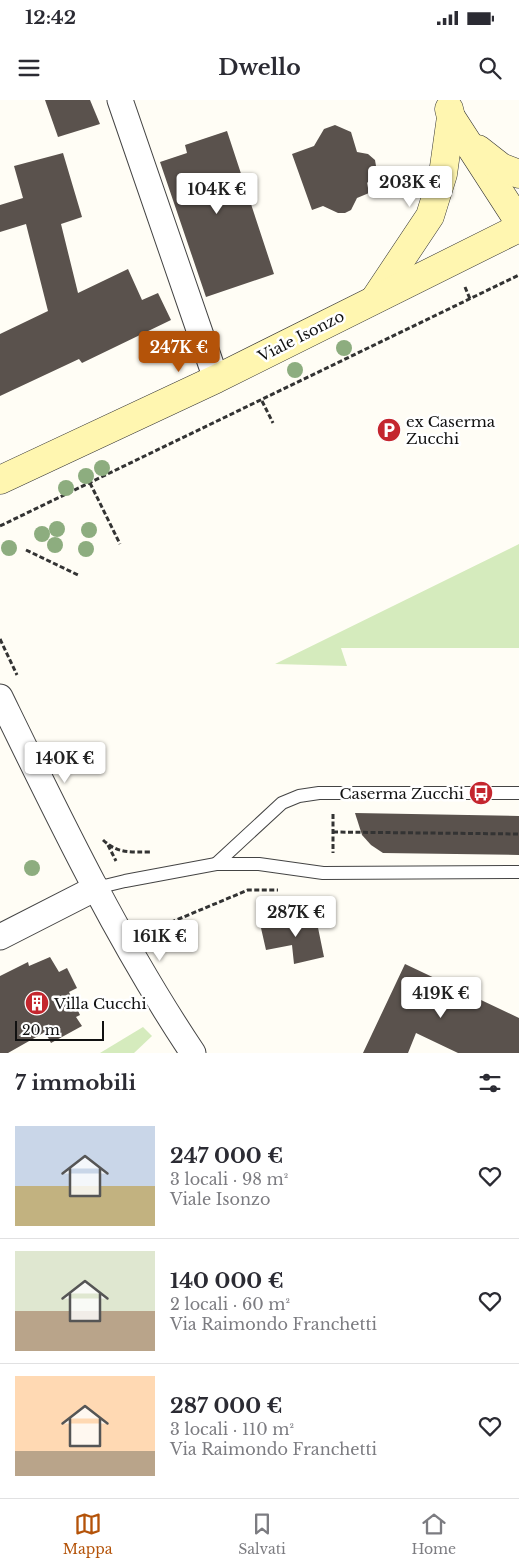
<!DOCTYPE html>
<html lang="it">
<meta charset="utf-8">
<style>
:root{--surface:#fff;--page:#f7f7f7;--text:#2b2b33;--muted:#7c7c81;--line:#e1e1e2;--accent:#b45309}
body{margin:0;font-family:"Libre Baskerville",serif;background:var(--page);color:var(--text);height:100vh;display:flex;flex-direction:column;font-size:19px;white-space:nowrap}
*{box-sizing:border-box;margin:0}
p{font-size:16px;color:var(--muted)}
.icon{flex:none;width:28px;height:28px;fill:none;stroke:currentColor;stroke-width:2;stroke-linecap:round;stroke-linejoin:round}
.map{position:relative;height:953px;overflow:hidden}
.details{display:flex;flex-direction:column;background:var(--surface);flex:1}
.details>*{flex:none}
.scale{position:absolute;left:15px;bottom:12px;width:89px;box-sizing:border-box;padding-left:5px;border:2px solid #111;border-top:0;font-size:14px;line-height:18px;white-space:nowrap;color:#111;-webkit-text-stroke:4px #fff;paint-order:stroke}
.price{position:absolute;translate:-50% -42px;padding:0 11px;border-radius:5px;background:#fff;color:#222;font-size:16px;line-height:32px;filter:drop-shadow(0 1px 2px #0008)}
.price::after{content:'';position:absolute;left:50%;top:30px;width:15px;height:11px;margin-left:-8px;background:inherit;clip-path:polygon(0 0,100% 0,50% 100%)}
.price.active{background:var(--accent);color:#fff}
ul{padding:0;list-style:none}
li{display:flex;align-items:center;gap:15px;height:125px;padding:0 15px}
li+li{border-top:1px solid var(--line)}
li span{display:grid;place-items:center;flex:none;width:140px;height:100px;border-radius:0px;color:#555}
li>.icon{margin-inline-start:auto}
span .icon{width:60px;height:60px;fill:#fffc;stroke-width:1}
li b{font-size:21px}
h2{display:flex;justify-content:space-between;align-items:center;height:60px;padding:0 15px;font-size:21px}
.status{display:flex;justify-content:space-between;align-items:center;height:35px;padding:0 25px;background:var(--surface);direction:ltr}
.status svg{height:14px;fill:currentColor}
header{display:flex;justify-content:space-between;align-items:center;height:65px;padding:0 15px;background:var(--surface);font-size:22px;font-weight:800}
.tabs{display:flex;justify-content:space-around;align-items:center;height:70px;border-top:1px solid var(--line);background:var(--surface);font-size:14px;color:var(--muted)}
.tabs a{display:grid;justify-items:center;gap:2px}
.tabs .active{color:var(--accent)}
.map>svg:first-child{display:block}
.green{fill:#d5ebbd}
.building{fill:#5a524d}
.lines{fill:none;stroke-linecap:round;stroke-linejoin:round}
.service-casing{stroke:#444;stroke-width:14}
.minor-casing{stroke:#444;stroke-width:27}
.secondary-casing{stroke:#333;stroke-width:29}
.path{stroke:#333;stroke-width:3;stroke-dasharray:5 2.5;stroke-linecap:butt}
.service{stroke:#fff;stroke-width:12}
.minor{stroke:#fff;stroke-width:25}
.secondary{stroke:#fff6b0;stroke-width:28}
.tree{fill:#8dad7f}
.labels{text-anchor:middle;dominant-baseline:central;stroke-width:5;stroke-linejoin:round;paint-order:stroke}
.street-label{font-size:15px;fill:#111;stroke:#fff}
.poi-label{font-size:15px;fill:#111;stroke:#fff;text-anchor:start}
</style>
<div class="status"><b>12:42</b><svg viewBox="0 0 49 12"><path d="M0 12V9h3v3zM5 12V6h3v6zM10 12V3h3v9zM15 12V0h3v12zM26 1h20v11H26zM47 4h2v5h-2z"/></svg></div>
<header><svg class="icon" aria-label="menu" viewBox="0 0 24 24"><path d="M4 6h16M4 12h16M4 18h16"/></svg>Dwello<svg class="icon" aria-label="search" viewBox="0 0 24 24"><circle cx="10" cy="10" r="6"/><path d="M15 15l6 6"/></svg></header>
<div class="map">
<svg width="519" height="953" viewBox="0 0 519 953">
<rect width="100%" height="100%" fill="#fffdf5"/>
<g class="green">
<path d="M519 444V548H341L347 566 275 564Z"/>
<path d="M143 927 152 936 134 953H100Z"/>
</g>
<g class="building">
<path d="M45 0H90L100 24 58 37Z"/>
<path d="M335 25 351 32 357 52 368 54 375 60 376 66 373 76 367 83 369 93 357 98 351 110 345 113H338L323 106 312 110 292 54 314 46 324 29Z"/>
<path d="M227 31 274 174 206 197 160 62 187 53 185 45Z"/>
<path d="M63 53 82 117 61 124 78 193 128 169 142 200 158 193 171 220 82 263 79 259 0 296V234L48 211 26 124 0 132V105L23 98 14 66Z"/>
<path d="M355 713 519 716V755L383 753 371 745 362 735Z"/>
<path d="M315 813 324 857 294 864 292 845 266 850 261 828Z"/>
<path d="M50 857 59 872 67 868 77 888 69 892 80 915 76 917 82 926 51 943 45 932 8 953H0V876L28 862 29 866Z"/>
<path d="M405 864 519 918V953H458L416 933 408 953H363Z"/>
</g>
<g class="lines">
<g class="service-casing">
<g id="service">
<path d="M216 764 282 703 299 696 319 693H519"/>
<path d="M96 788 125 781 216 764H259L323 773 519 772"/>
</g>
</g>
<g class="minor-casing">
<g id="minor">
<path d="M120 0 216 279"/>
<path d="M0 597C59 718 118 841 193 953"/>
<path d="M0 837 96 788"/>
</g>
</g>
<g class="secondary-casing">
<g id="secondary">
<path d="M449 9 451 17 519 122"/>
<path d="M478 49 501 67 519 74"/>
<path d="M376 197 430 116 443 74 451 17"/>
<path d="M0 380 216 279 519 128"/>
</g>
</g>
<g class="path">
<path d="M465 187 470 199"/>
<path d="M262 301 273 323"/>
<path d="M90 383 120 444"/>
<path d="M0 426 519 175"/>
<path d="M26 450 78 475"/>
<path d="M0 539 17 575"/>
<path d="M333 714V753"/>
<path d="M333 732 519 734"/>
<path d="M103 740C118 754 131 752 150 752"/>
<path d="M108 745 116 761"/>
<path d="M150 831 248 790H278"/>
</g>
<use href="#service" class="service"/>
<use href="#minor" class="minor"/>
<use href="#secondary" class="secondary"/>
</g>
<g class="tree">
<circle cx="344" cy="248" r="8"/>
<circle cx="295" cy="270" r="8"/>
<circle cx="102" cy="368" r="8"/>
<circle cx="86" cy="376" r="8"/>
<circle cx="66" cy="388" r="8"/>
<circle cx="57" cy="429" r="8"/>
<circle cx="89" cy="430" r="8"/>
<circle cx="42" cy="434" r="8"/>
<circle cx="55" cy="445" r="8"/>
<circle cx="9" cy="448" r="8"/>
<circle cx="86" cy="449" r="8"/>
<circle cx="32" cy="768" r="8"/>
</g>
<defs>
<g id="parking-disc" transform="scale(1.25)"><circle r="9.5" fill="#c4262e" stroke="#fff"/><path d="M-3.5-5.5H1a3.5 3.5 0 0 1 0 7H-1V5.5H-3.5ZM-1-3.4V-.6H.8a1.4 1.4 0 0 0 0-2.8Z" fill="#fff"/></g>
<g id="bus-disc" transform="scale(1.25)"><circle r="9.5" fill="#c4262e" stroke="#fff"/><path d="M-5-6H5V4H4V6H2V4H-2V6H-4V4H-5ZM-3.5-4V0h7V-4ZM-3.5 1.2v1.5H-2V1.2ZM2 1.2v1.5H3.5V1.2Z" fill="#fff"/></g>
<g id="building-disc" transform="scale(1.25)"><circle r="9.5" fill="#c4262e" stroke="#fff"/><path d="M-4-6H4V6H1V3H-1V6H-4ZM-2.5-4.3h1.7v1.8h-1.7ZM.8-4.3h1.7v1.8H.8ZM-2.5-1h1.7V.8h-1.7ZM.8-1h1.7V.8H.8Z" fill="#fff"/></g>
</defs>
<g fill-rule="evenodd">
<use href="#parking-disc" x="389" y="330"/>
<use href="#bus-disc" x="481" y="693"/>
<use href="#building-disc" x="37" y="903"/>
</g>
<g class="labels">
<g class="street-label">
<text transform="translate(301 236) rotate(-27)">Viale Isonzo</text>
</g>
<g class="poi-label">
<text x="406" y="321">ex Caserma<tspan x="406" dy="17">Zucchi</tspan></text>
<text x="464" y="693" text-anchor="end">Caserma Zucchi</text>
<text x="54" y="903">Villa Cucchi</text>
</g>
</g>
</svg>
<div class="scale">20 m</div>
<b class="price" style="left:410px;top:108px">203K €</b>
<b class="price" style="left:217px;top:115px">104K €</b>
<b class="price active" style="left:179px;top:273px">247K €</b>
<b class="price" style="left:65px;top:684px">140K €</b>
<b class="price" style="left:296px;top:838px">287K €</b>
<b class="price" style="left:160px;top:862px">161K €</b>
<b class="price" style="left:441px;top:919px">419K €</b>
</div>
<section class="details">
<h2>7 immobili<svg class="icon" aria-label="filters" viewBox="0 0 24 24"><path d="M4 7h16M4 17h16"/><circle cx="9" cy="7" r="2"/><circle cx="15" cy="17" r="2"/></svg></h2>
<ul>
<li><span style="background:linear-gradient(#c9d6e8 60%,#c2b280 0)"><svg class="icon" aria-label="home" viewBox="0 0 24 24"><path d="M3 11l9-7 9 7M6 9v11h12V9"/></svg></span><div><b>247 000 €</b><p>3 locali · 98 m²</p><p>Viale Isonzo</p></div><svg class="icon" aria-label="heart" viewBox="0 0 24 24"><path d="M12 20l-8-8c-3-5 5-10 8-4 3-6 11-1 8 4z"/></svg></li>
<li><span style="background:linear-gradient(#dfe7d0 60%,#b9a48a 0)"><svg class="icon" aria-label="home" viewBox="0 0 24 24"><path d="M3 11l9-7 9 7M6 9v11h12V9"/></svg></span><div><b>140 000 €</b><p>2 locali · 60 m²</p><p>Via Raimondo Franchetti</p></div><svg class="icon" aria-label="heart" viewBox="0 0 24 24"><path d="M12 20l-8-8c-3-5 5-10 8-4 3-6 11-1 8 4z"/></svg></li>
<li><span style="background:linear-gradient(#ffd9b3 75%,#b9a48a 0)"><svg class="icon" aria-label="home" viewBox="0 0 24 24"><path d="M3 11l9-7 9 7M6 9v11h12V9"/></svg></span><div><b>287 000 €</b><p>3 locali · 110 m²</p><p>Via Raimondo Franchetti</p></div><svg class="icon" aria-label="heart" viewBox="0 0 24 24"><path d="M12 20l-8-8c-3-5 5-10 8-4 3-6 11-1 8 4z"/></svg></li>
</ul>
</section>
<nav class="tabs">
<a class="active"><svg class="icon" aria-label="map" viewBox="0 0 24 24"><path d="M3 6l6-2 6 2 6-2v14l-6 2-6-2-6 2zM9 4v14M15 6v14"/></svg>Mappa</a>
<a><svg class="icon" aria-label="saved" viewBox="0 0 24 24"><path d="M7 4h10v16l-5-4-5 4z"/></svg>Salvati</a>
<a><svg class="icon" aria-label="home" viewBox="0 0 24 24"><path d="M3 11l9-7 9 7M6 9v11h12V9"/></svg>Home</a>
</nav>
